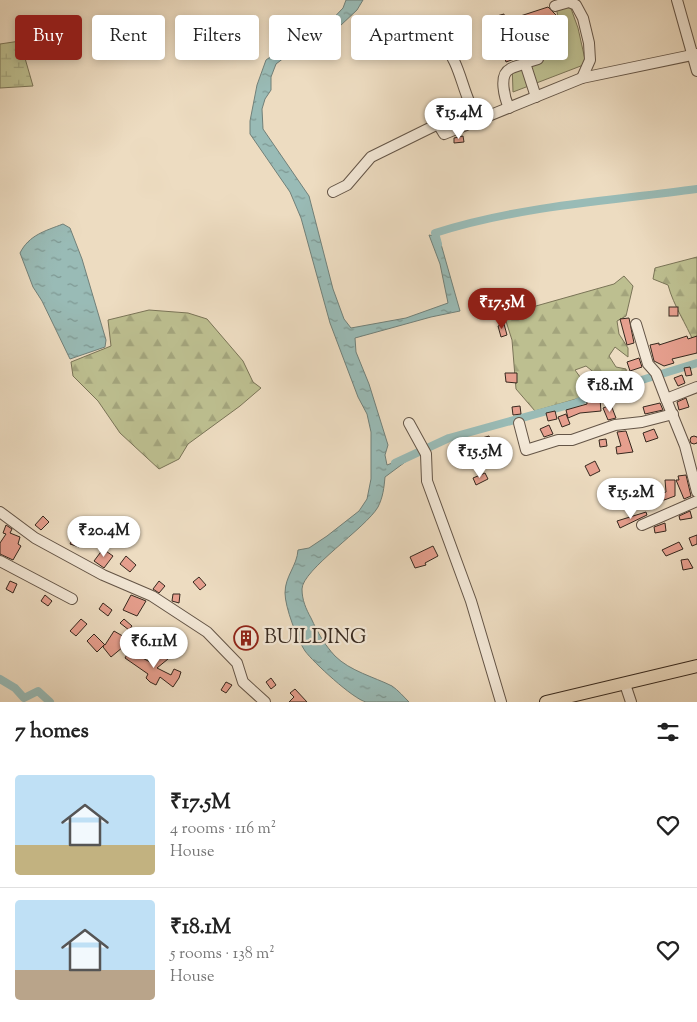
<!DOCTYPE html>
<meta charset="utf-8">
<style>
:root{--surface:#fff;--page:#f6f6f6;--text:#222;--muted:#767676;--line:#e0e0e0;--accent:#8f2418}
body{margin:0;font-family:"Sorts Mill Goudy",serif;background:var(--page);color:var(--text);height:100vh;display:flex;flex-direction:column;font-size:19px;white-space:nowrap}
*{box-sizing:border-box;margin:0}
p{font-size:16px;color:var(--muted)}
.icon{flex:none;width:28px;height:28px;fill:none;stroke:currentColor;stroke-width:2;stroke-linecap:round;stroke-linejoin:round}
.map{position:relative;height:702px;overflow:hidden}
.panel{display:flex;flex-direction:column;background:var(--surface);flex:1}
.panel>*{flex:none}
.banner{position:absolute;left:15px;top:15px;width:668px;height:45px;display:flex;gap:10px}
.price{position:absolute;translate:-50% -42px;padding:0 11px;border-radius:18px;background:#fff;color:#222;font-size:16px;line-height:32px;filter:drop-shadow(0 1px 2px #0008)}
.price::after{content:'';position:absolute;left:50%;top:30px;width:15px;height:11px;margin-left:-8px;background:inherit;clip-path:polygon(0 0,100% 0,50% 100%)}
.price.current{background:var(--accent);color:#fff}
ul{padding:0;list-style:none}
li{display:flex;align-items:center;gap:15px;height:125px;padding:0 15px}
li+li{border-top:1px solid var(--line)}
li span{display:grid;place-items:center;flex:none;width:140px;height:100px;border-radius:5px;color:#555}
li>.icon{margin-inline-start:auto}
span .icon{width:60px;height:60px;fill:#fffc;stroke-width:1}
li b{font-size:21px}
h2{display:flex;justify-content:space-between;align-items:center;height:60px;padding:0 15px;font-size:21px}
.pill{padding:0 18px;border-radius:5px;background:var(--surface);box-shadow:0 2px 8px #0003;font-size:18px;line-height:45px}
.pill.current{background:var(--accent);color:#fff}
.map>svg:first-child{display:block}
.forest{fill:url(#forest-firs);stroke:#7a7457}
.wetland{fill:url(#wetland-marsh);stroke:#7a7457}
.green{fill:#bdbf90;stroke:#7a7457}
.water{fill:url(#water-ripples);stroke:#718079}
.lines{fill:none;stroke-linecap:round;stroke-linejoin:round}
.canal{stroke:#99bbb6;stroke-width:8}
.building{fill:#e69f8e;stroke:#36281e}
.minor-casing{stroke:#645547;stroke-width:12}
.major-casing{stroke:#36281e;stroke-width:14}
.minor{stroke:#f3e8d7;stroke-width:10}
.major{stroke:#eddcc1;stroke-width:12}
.labels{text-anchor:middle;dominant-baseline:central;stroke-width:4.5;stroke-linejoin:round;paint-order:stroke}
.poi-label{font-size:20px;fill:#36281e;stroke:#f3e8d7;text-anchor:start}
</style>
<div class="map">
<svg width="697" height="702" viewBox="0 0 697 702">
<defs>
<pattern id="forest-firs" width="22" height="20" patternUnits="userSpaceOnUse" patternTransform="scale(1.25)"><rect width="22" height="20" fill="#bdbf90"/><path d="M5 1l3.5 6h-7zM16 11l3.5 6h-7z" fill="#a3a47c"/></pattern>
<pattern id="wetland-marsh" width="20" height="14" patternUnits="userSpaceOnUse" patternTransform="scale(1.25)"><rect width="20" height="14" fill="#bdbf90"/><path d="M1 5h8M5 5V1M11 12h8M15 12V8" fill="none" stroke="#a3a47c"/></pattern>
<pattern id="water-ripples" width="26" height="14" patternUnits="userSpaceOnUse" patternTransform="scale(1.25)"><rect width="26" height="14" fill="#99bbb6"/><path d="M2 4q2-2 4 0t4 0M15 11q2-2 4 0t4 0" fill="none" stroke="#7e9893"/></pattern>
</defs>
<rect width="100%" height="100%" fill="#eddcc1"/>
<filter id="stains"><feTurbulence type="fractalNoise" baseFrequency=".004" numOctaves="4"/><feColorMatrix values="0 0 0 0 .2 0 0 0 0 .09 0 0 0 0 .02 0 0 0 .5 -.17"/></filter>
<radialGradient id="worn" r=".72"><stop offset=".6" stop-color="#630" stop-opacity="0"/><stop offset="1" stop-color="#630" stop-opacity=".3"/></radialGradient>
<g class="forest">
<path d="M697 257V342L694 343C686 323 674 307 668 285L653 279 655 268Z"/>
<path d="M624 276 633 286 626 316 617 321 619 334 628 348V357L615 347 609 356 616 367 626 369 628 383 617 379 616 387 606 391 597 388 596 374 586 366 575 370 588 388 583 397 535 411 516 389 512 340 504 315 614 284Z"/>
<path d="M149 310 188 313 207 319 243 361 253 382 261 388 240 406 188 444 179 459 159 469 120 433 98 401 73 376 71 362 111 346 108 320Z"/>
</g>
<path class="wetland" d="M20 41 33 86 0 88V44Z"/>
<path class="green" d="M569 3 578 28 586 64 513 92 512 62 542 54 548 44 564 40 556 8Z"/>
<g class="water">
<path d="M346 0H363L357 10 340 26 332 38 289 54 276 64 271 77V90L265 99 262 109 263 129 309 196 333 289 344 319 351 328 406 318 448 303 440 264 429 235 439 237 460 311 431 317 355 338 356 352 369 384 388 445 385 455 387 465 416 454 385 477C384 488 383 497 378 507 366 528 302 570 302 589 302 600 306 609 311 618 318 633 324 644 335 656 350 671 374 677 392 686 398 690 404 697 409 702 396 702 379 702 366 702 353 699 313 662 305 651 297 639 285 607 285 593 285 576 297 566 298 550L309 548 327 536 359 511 367 499 371 479V432L367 414 358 397 330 323 301 218 290 192 250 134V121L257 85 266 60 304 33 325 27 343 8Z"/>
<path d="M63 224 70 228 82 259 106 340 105 347 70 359 42 301 33 287 20 253C29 235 45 231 63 224Z"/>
</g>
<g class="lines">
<g class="canal">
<path d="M438 244 435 233C518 206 610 201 697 189"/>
<path d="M395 463 449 438 576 403 596 394 697 363"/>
<path d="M0 679 15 688 24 698 38 691 50 702"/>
</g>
</g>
<g class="building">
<path d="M548 7 556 15 554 16 558 26 555 27 556 31 524 45 525 49 543 45 542 49 506 62 493 17 504 14 505 21Z"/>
<path d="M463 136 464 142 454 143V138Z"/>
<rect x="669" y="307" width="9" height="9"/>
<path d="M629 318 634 343 627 345 620 319Z"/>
<path d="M504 324 507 335 501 337 498 326Z"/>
<path d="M687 336 688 339 697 336V353L672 359 674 363 664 366 654 361 650 345 659 343V345Z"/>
<path d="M639 358 642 367 630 371 627 362Z"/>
<path d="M690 367 692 375 686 376 684 368Z"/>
<path d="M505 373H517V383L506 382Z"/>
<path d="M682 375 685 383 678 386 674 378Z"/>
<path d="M588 380H594L595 387 588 388Z"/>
<path d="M686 398 689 407 679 410 677 402Z"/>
<path d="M600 399 601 411 580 413 568 418 566 410 587 404V401Z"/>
<path d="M660 403 663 410 645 414 643 407Z"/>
<path d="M611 405 616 418 608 420 603 408Z"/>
<path d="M520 406 521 414 513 415 512 407Z"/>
<path d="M555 411 557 419 548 421 546 413Z"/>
<path d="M566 414 570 424 562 427 558 417Z"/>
<path d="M549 425 553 434 544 437 540 429Z"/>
<path d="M654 429 658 438 646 442 643 433Z"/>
<path d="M626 431 633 452 617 454 616 447 621 446 617 432Z"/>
<circle cx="694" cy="440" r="4"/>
<path d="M489 436 492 444 485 446 482 438Z"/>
<path d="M606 439 607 446 600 447 599 440Z"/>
<path d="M595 461 600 471 590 476 585 466Z"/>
<path d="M485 473 488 479 476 485 473 478Z"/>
<path d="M686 475 691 496 684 499 676 480H679L678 476Z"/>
<path d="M665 480H675V496L656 503 653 497 666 492Z"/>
<path d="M690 511 692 518 680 520 679 516Z"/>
<path d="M646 512 647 515 620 528 617 521Z"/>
<path d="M43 516 49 522 41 530 35 525Z"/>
<path d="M665 523 666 531 655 533 654 527Z"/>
<path d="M6 525 12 529 10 533 20 537 18 544 21 546 13 560 0 554V543L6 534 3 533Z"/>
<path d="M697 535V544L692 546 689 538Z"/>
<path d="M74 536 82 539 79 547 70 544Z"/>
<path d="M679 542 683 549 666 556 662 550Z"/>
<path d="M433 546 438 556 425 563 426 565 415 568 410 557Z"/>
<path d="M103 549 113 556 104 568 94 561Z"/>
<path d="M126 556 136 565 130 572 120 564Z"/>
<path d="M688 559 693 568 683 570 681 560Z"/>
<path d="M199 577 206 585 200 590 193 582Z"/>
<path d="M10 581 17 584 13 593 6 589Z"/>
<path d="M159 581 165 586 159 593 153 589Z"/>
<path d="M173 594H180L179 603 172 601Z"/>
<path d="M45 595 52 601 48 606 41 601Z"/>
<path d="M131 595 146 601 137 616 123 610Z"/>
<path d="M103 603 112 610 108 616 99 609Z"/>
<path d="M81 619 87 624 76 636 70 631Z"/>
<path d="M124 619 132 626 129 630 120 623Z"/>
<path d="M114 631 126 638 121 646 123 647 111 657 103 647 104 645 97 652 87 641 94 634 105 645Z"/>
<path d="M129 651 152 663 163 654 168 659 157 668 171 675 174 669 181 672 179 678 173 687 160 677 156 685 150 682 146 678 148 674 125 658Z"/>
<path d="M271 678 276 685 271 689 266 682Z"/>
<path d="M226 682 232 685 226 693 221 690Z"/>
<path d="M295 689 307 702H289L294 697 290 693Z"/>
</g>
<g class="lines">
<g class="minor-casing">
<g id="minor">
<path d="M677 0 697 71"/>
<path d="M555 6 569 2 576 5 583 18 589 43 590 60 582 78"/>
<path d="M442 44C463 64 461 97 480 120"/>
<path d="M536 97 525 63 538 59"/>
<path d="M509 108C505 99 498 75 510 69 514 66 520 66 525 63"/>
<path d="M333 192 347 185 371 157 438 124 444 134 582 78 697 54"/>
<path d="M636 324 648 364 656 373 666 399"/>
<path d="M697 387 666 399 685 446 697 492"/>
<path d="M409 423 426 454 427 481 471 601 501 702"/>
<path d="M519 423 526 450 558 440H572L615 425 642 422 673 414"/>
<path d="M0 512 35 538 103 575 152 596 207 632 237 663 243 682 265 702"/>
<path d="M642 525 697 501"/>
<path d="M0 561 72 599"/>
<path d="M625 684 631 702"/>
</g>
</g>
<g class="major-casing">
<path id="major" d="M546 702 697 666"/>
</g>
<use href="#minor" class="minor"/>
<use href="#major" class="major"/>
</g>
<defs>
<g id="building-ring" transform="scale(1.25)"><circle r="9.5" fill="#f3e8d7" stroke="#8f2418" stroke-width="1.5"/><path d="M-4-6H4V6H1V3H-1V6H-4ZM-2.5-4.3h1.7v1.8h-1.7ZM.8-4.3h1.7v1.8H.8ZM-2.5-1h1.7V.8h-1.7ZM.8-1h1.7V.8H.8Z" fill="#8f2418"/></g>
</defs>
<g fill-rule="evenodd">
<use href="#building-ring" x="246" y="638"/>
</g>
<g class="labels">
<g class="poi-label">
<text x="264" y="638">BUILDING</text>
</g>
</g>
<rect width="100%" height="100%" filter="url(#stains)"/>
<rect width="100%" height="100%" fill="url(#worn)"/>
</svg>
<b class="price" style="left:459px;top:140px">₹15.4M</b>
<b class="price current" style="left:502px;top:330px">₹17.5M</b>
<b class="price" style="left:610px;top:413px">₹18.1M</b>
<b class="price" style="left:480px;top:479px">₹15.5M</b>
<b class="price" style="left:631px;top:520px">₹15.2M</b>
<b class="price" style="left:104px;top:558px">₹20.4M</b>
<b class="price" style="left:154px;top:669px">₹6.11M</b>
<div class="banner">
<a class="pill current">Buy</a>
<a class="pill">Rent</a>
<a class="pill">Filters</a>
<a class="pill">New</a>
<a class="pill">Apartment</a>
<a class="pill">House</a>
</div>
</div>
<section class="panel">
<h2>7 homes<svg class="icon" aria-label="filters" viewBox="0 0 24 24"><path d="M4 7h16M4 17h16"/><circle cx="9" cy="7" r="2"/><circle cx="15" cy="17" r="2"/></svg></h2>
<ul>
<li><span style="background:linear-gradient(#bfe0f5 70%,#c2b280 0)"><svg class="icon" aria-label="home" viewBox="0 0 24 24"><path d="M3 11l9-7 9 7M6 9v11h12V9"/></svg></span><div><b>₹17.5M</b><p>4 rooms · 116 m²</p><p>House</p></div><svg class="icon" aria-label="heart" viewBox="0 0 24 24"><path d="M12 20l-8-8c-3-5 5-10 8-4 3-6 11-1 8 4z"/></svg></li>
<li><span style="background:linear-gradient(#bfe0f5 70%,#b9a48a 0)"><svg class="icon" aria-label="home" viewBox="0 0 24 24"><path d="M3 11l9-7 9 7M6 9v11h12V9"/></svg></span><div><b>₹18.1M</b><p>5 rooms · 138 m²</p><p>House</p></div><svg class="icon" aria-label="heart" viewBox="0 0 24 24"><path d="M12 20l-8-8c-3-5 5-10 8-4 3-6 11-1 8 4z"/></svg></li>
</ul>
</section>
